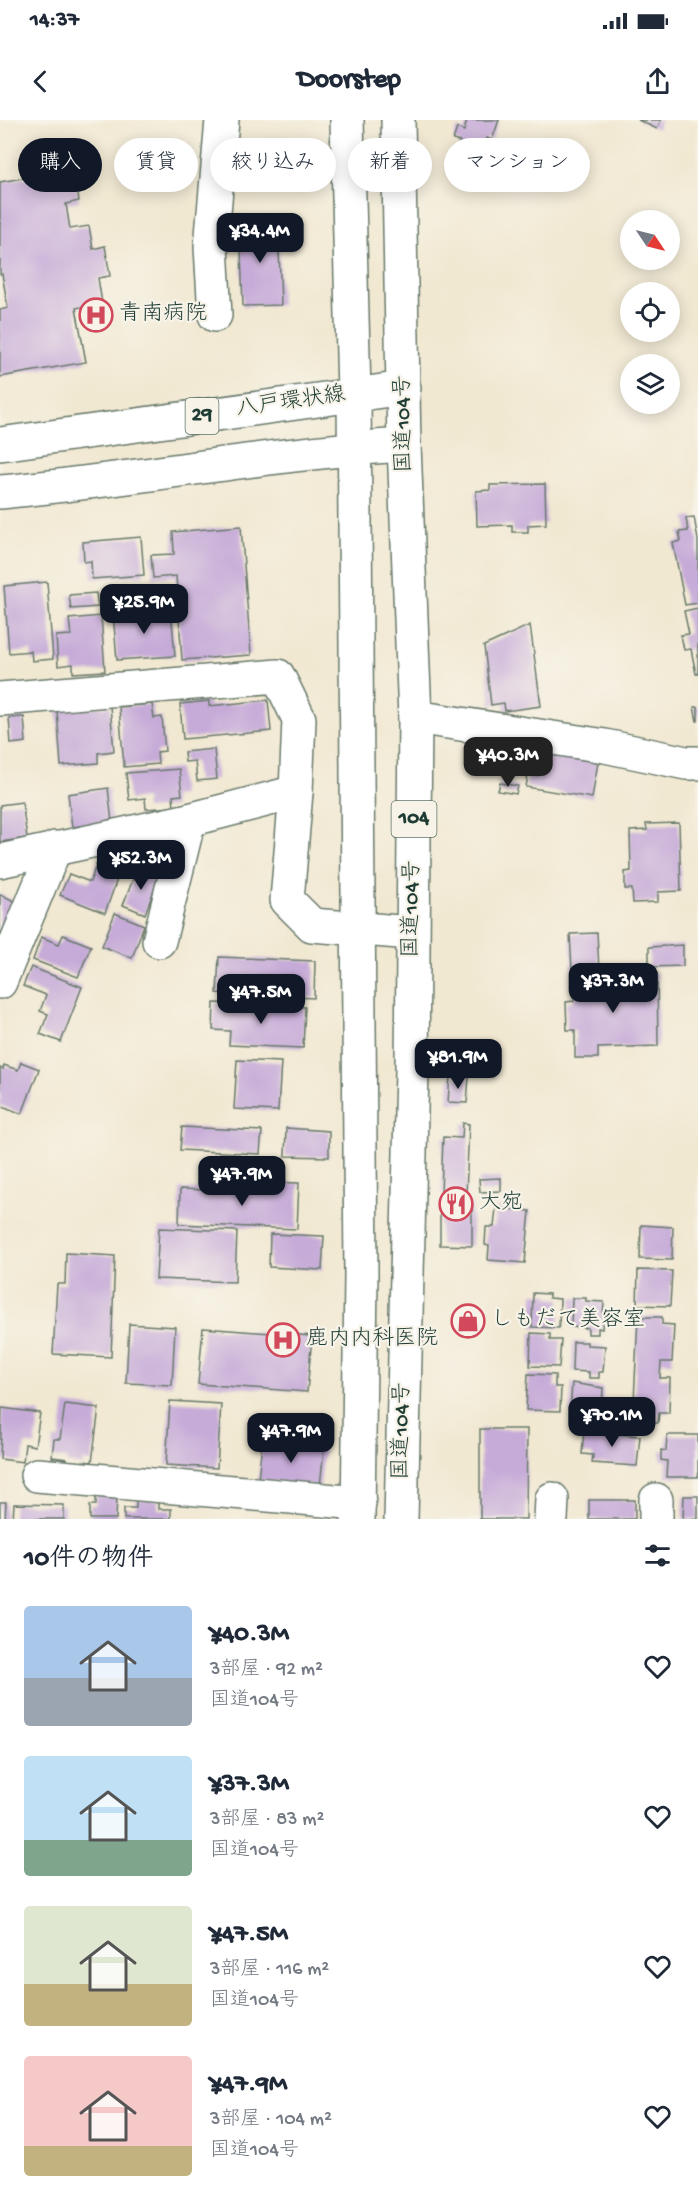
<!DOCTYPE html>
<html lang="ja">
<meta charset="utf-8">
<style>
:root{--surface:#fff;--page:#f2f2f3;--text:#1f2937;--muted:#747a83;--accent:#111827}
body{margin:0;font-family:"Gochi Hand","Klee One",sans-serif;background:var(--page);color:var(--text);height:100vh;display:flex;flex-direction:column;font-size:22px;white-space:nowrap}
*{box-sizing:border-box;margin:0}
p{font-size:20px;color:var(--muted)}
.icon{flex:none;width:33px;height:33px;fill:none;stroke:currentColor;stroke-width:2;stroke-linecap:round;stroke-linejoin:round}
.map{position:relative;height:1399px;overflow:hidden}
.sheet{display:flex;flex-direction:column;background:var(--surface);flex:1}
.sheet>*{flex:none}
.hud{position:absolute;left:18px;top:18px;width:663px;height:54px;display:flex;gap:12px}
.needle{width:39px;rotate:125deg}
.buttons{position:absolute;left:620px;top:90px;display:grid;gap:12px}
.buttons a{display:grid;place-items:center;width:60px;height:60px;border-radius:50%;background:var(--surface);box-shadow:0 3px 15px #0003;font-size:30px}
.price{position:absolute;translate:-50% -51px;padding:0 14px;border-radius:12px;background:var(--accent);color:#fff;font-size:20px;line-height:39px;filter:drop-shadow(0 2px 3px #0008)}
.price::after{content:'';position:absolute;left:50%;top:36px;width:18px;height:14px;margin-left:-9px;background:inherit;clip-path:polygon(0 0,100% 0,50% 100%)}
.price.on{background:#222;color:#fff}
ul{padding:0;list-style:none}
li{display:flex;align-items:center;gap:18px;height:150px;padding:0 24px}
li span{display:grid;place-items:center;flex:none;width:168px;height:120px;border-radius:6px;color:#555}
li>.icon{margin-inline-start:auto}
span .icon{width:72px;height:72px;fill:#fffc;stroke-width:1}
li b{font-size:26px}
h2{display:flex;justify-content:space-between;align-items:center;height:72px;padding:0 24px;font-size:26px}
.pill{padding:0 21px;border-radius:27px;background:var(--surface);box-shadow:0 3px 15px #0003;font-size:21px;line-height:54px}
.pill.on{background:var(--accent);color:#fff}
.status{display:flex;justify-content:space-between;align-items:center;height:42px;padding:0 30px;background:var(--surface);direction:ltr}
.status svg{height:16px;fill:currentColor}
header{display:flex;justify-content:space-between;align-items:center;height:78px;padding:0 24px;background:var(--surface);font-size:27px;font-weight:700}
.map>svg:first-child{display:block}
.building{fill:#c6abd8}
.lines{fill:none;stroke-linecap:round;stroke-linejoin:round}
.minor-casing{stroke:#68796b;stroke-width:36}
.major-casing{stroke:#68796b;stroke-width:36}
.highway-casing{stroke:#68796b;stroke-width:36}
.minor{stroke:#fff;stroke-width:33}
.major{stroke:#fff;stroke-width:33}
.highway{stroke:#fff;stroke-width:33}
.labels{text-anchor:middle;dominant-baseline:central;stroke-width:4.5;stroke-linejoin:round;paint-order:stroke}
.shield{fill:#f7f3e8;stroke:#60746a;stroke-width:1.5}
.shield-label{font-size:21px;font-weight:bold;fill:#1f3d34}
.poi-label{font-size:22px;fill:#1f3d34;stroke:#f7f3e8;text-anchor:start}
.street-label{font-size:22px;fill:#1f3d34;stroke:#f7f3e8}
</style>
<div class="status"><b>14:37</b><svg viewBox="0 0 49 12"><path d="M0 12V9h3v3zM5 12V6h3v6zM10 12V3h3v9zM15 12V0h3v12zM26 1h20v11H26zM47 4h2v5h-2z"/></svg></div>
<header><svg class="icon" aria-label="back" viewBox="0 0 24 24"><path d="M15 5l-7 7 7 7"/></svg>Doorstep<svg class="icon" aria-label="share" viewBox="0 0 24 24"><path d="M12 15V3M7 8l5-5 5 5M5 13v7h14v-7"/></svg></header>
<div class="map">
<svg width="698" height="1399" viewBox="0 0 698 1399">
<rect width="100%" height="100%" fill="#f7f3e8"/>
<filter id="ink" filterUnits="userSpaceOnUse"><feTurbulence type="fractalNoise" baseFrequency=".0167" numOctaves="2"/><feDisplacementMap in="SourceGraphic" scale="12" xChannelSelector="R" yChannelSelector="G"/><feConvolveMatrix kernelMatrix="1 2 1 2 8 2 1 2 1" color-interpolation-filters="sRGB"/></filter>
<filter id="wash" filterUnits="userSpaceOnUse"><feTurbulence type="fractalNoise" baseFrequency=".008" numOctaves="4" result="noise"/><feDisplacementMap in="SourceGraphic" scale="24" xChannelSelector="R" yChannelSelector="G"/><feGaussianBlur stdDeviation="1.35" result="paint"/><feColorMatrix in="noise" values="0 0 0 0 0 0 0 0 0 0 0 0 0 0 0 0 0 1.4 0 .05"/><feComposite in="paint" operator="in"/></filter>
<g filter="url(#wash)">
<rect width="100%" height="100%" fill="#f1e8d1"/>
<g id="blocks">
<g class="building">
<path d="M467 0H499L492 20 487 18 477 52 453 44 460 22 453 20 457 8 464 11Z"/>
<path d="M638 0H661L657 9Z"/>
<path d="M74 49 79 81 66 84 70 109 89 106 93 129 105 126 110 156 98 158 102 183 76 188 86 242 0 257V190L8 188 2 154H0V62Z"/>
<path d="M278 101 281 185 243 186 240 102Z"/>
<path d="M545 364 546 404 528 405V412H512V405L477 406 476 371 490 370V365Z"/>
<path d="M694 397 698 420V483L685 485 673 423 681 421 679 412 688 411 686 398Z"/>
<path d="M241 406 251 535 182 540 176 456 153 458 151 435 174 434 173 412Z"/>
<path d="M141 417 144 455 92 459 91 441 84 442 83 422Z"/>
<path d="M47 462 53 539 32 541 31 531 9 533 4 466Z"/>
<path d="M96 473 98 487 71 489 69 475Z"/>
<path d="M698 488V554H696L691 529 684 530 681 515 689 514 684 491Z"/>
<path d="M171 489 175 536 117 540 113 493Z"/>
<path d="M101 496 105 551 73 553V544L58 546 56 516 71 515 69 499Z"/>
<path d="M530 505 541 586 505 591 504 583 491 585 484 526Z"/>
<path d="M268 580 271 611 183 619 180 584 209 581V586Z"/>
<path d="M152 584 154 598 162 597 165 631 157 632 158 644 124 647 119 587Z"/>
<path d="M110 586 114 631 98 633V643L61 646 57 590Z"/>
<path d="M694 587H698V601H697Z"/>
<path d="M24 597 26 622 11 624 9 598Z"/>
<path d="M214 629 217 659 197 661 195 641 185 642 184 632Z"/>
<path d="M541 633 598 642 592 678 526 667 528 655 537 656Z"/>
<path d="M179 649 182 675 173 676 174 687 146 689 145 678 129 680 126 653Z"/>
<path d="M500 663 518 666 516 674 498 671Z"/>
<path d="M108 668 112 702 72 707 68 674Z"/>
<path d="M22 682 27 718 0 722V685Z"/>
<path d="M679 703 681 771 658 772V782L633 783 632 769H625V752L631 751 630 711 647 710 646 704Z"/>
<path d="M97 743 120 751 105 793 60 775 69 754 90 762Z"/>
<path d="M137 749 159 757 145 794 123 785Z"/>
<path d="M0 774 20 784 0 823Z"/>
<path d="M115 793 144 805 132 838 102 826Z"/>
<path d="M597 813 599 849 572 850 570 814Z"/>
<path d="M63 815 91 826 78 857 33 840 41 817 59 824Z"/>
<path d="M683 825V846L649 847V827Z"/>
<path d="M219 837 315 841 314 878 217 873Z"/>
<path d="M31 847 82 867 61 922 40 914 48 894 40 891 46 875 23 866Z"/>
<path d="M637 853H657L658 926 598 928V938H575V910H567L566 882 574 881 573 856 596 855V863L637 862Z"/>
<path d="M214 883 305 887 303 928 229 925 230 911 213 910Z"/>
<path d="M237 940 281 942 278 991 234 989Z"/>
<path d="M21 942 39 949 22 994 0 985V948L3 949 4 945 18 950Z"/>
<path d="M450 956 469 957 467 983 448 982Z"/>
<path d="M463 1003 469 1004 466 1075 441 1074 443 1017 462 1018Z"/>
<path d="M182 1007 262 1011 260 1034 180 1030Z"/>
<path d="M286 1008 329 1011V1037L285 1036Z"/>
<path d="M501 1058V1071L480 1072 479 1059Z"/>
<path d="M258 1062 299 1063 297 1109 179 1104 180 1069 258 1072Z"/>
<path d="M440 1083H472V1126L440 1125Z"/>
<path d="M496 1088 530 1091 525 1143 488 1140 489 1126 485 1125 486 1107H494Z"/>
<path d="M641 1105 673 1107 672 1140 640 1139Z"/>
<path d="M159 1108 237 1111 235 1162 156 1159Z"/>
<path d="M270 1114 324 1116 322 1150 269 1147Z"/>
<path d="M66 1133 115 1136 111 1237 53 1234 57 1164H65Z"/>
<path d="M638 1150 672 1151 670 1186 637 1185Z"/>
<path d="M533 1173 549 1174V1178L560 1179 559 1208 532 1207Z"/>
<path d="M572 1178H586V1181L604 1182 602 1209 598 1208V1214H588V1208L571 1207Z"/>
<path d="M638 1197H662V1204L674 1205 672 1242H661L660 1258H670L669 1293H659L658 1303H633Z"/>
<path d="M129 1204 175 1207 172 1265 126 1263Z"/>
<path d="M203 1208 312 1216 307 1272 198 1264Z"/>
<path d="M531 1213 550 1214V1220H561L559 1247 530 1246Z"/>
<path d="M573 1222H587V1225L605 1226 603 1252H599V1258H589V1252L572 1251Z"/>
<path d="M528 1254 555 1255V1267H561L560 1291 526 1290Z"/>
<path d="M572 1263 603 1268 602 1295 597 1294V1300H587V1294L570 1293Z"/>
<path d="M170 1281 221 1284 217 1348 166 1345Z"/>
<path d="M65 1284 99 1288 92 1342 83 1341V1346L66 1343 67 1339 52 1337 54 1319H60Z"/>
<path d="M2 1288 40 1293 35 1326 25 1324 23 1342 0 1339Z"/>
<path d="M480 1309H527L526 1399H480Z"/>
<path d="M584 1311 640 1316 637 1346 592 1343 593 1335 582 1334Z"/>
<path d="M667 1315H698V1357H666L667 1341 661 1340V1330L666 1331Z"/>
<path d="M262 1322 324 1329 320 1366 258 1360Z"/>
<path d="M96 1375H117L116 1399H90V1385H96Z"/>
<path d="M684 1376H698V1399H683Z"/>
<path d="M136 1380H158V1389H171V1399H124V1388H136Z"/>
<rect x="589" y="1380" width="46" height="19"/>
<path d="M0 1382H6L5 1399H0Z"/>
<path d="M14 1384 64 1385V1399H13Z"/>
</g>
</g>
</g>
<g filter="url(#ink)">
<use href="#blocks" fill-opacity="0" stroke="#68796b" stroke-width="1.5"/>
<g class="lines">
<g class="minor-casing">
<g id="minor">
<path d="M215 195 211 127 222 0"/>
<path d="M0 579 278 556 299 599 296 672 287 780 312 805 412 813"/>
<path d="M415 597 605 626 686 643H698"/>
<path d="M0 741 189 700 296 672"/>
<path d="M159 821 189 700"/>
<path d="M0 862 55 728"/>
<path d="M37 1355 359 1383"/>
<path d="M656 1380V1399"/>
<path d="M551 1399 552 1379"/>
</g>
</g>
<g class="major-casing">
<g id="major">
<path d="M0 324 404 268"/>
<path d="M0 372C135 360 269 333 404 325"/>
</g>
</g>
<g class="highway-casing">
<g id="highway">
<path d="M347 0 354 274 361 1155 358 1399"/>
<path d="M398 0 404 325 415 597 412 951 401 1399"/>
</g>
</g>
<use href="#minor" class="minor"/>
<use href="#major" class="major"/>
<use href="#highway" class="highway"/>
</g>
</g>
<defs>
<g id="hospital-ring" transform="scale(1.725)"><circle r="9.5" fill="#f7f3e8" stroke="#d1495b" stroke-width="1.5"/><path d="M-5-5h3v3.5h4V-5h3V5h-3V1.5h-4V5h-3Z" fill="#d1495b"/></g>
<g id="restaurant-ring" transform="scale(1.725)"><circle r="9.5" fill="#f7f3e8" stroke="#d1495b" stroke-width="1.5"/><path d="M-5-6h1v4h1v-4h1v4h1v-4h1v5L-1.5 .5V6h-2V.5L-5-1ZM5-6V6H3V1.5H1.5Q1.5-4 5-6Z" fill="#d1495b"/></g>
<g id="shop-ring" transform="scale(1.725)"><circle r="9.5" fill="#f7f3e8" stroke="#d1495b" stroke-width="1.5"/><path d="M-5-2.5h2.3a2.7 3.5 0 0 1 5.4 0H5L5.5 6h-11ZM-1.5-2.5h3a1.5 2.3 0 0 0-3 0Z" fill="#d1495b"/></g>
</defs>
<g fill-rule="evenodd">
<use href="#hospital-ring" x="96" y="195"/>
<use href="#restaurant-ring" x="456" y="1084"/>
<use href="#shop-ring" x="468" y="1201"/>
<use href="#hospital-ring" x="283" y="1220"/>
</g>
<g class="labels">
<g class="shield">
<rect x="185.5" y="278" width="33" height="36" rx="4.5"/>
<rect x="391.5" y="681" width="45" height="36" rx="4.5"/>
</g>
<g class="shield-label">
<text x="202" y="296">29</text>
<text x="414" y="699">104</text>
</g>
<g class="poi-label">
<text x="119" y="195">青南病院</text>
<text x="479" y="1084">大宛</text>
<text x="491" y="1201">しもだて美容室</text>
<text x="306" y="1220">鹿内内科医院</text>
</g>
<g class="street-label">
<text transform="translate(291 283) rotate(-8)">八戸環状線</text>
<text transform="translate(405 304) rotate(-91)">国道104号</text>
<text transform="translate(413 789) rotate(-89)">国道104号</text>
<text transform="translate(403 1311) rotate(-89)">国道104号</text>
</g>
</g>
</svg>
<div class="buttons">
<a><svg class="needle" viewBox="-14 -14 28 28"><path d="M0-13l5 13h-10z" fill="#e53935"/><path d="M0 13l5-13h-10z" fill="#747a83"/></svg></a>
<a><svg class="icon" aria-label="locate" viewBox="0 0 24 24"><circle cx="12" cy="12" r="6"/><path d="M12 2v4M12 18v4M2 12h4M18 12h4"/></svg></a>
<a><svg class="icon" aria-label="layers" viewBox="0 0 24 24"><path d="M12 4l9 5-9 5-9-5zM3 14l9 5 9-5"/></svg></a>
</div>
<b class="price" style="left:260px;top:144px">¥34.4M</b>
<b class="price" style="left:144px;top:515px">¥25.9M</b>
<b class="price on" style="left:508px;top:668px">¥40.3M</b>
<b class="price" style="left:141px;top:771px">¥52.3M</b>
<b class="price" style="left:613px;top:894px">¥37.3M</b>
<b class="price" style="left:261px;top:905px">¥47.5M</b>
<b class="price" style="left:458px;top:970px">¥81.9M</b>
<b class="price" style="left:242px;top:1087px">¥47.9M</b>
<b class="price" style="left:612px;top:1328px">¥70.1M</b>
<b class="price" style="left:291px;top:1344px">¥47.9M</b>
<div class="hud">
<a class="pill on">購入</a>
<a class="pill">賃貸</a>
<a class="pill">絞り込み</a>
<a class="pill">新着</a>
<a class="pill">マンション</a>
</div>
</div>
<section class="sheet">
<h2>10件の物件<svg class="icon" aria-label="filters" viewBox="0 0 24 24"><path d="M4 7h16M4 17h16"/><circle cx="9" cy="7" r="2"/><circle cx="15" cy="17" r="2"/></svg></h2>
<ul>
<li><span style="background:linear-gradient(#a9c7e8 60%,#9aa5b1 0)"><svg class="icon" aria-label="home" viewBox="0 0 24 24"><path d="M3 11l9-7 9 7M6 9v11h12V9"/></svg></span><div><b>¥40.3M</b><p>3部屋 · 92 m²</p><p>国道104号</p></div><svg class="icon" aria-label="heart" viewBox="0 0 24 24"><path d="M12 20l-8-8c-3-5 5-10 8-4 3-6 11-1 8 4z"/></svg></li>
<li><span style="background:linear-gradient(#bfe0f5 70%,#7fa58c 0)"><svg class="icon" aria-label="home" viewBox="0 0 24 24"><path d="M3 11l9-7 9 7M6 9v11h12V9"/></svg></span><div><b>¥37.3M</b><p>3部屋 · 83 m²</p><p>国道104号</p></div><svg class="icon" aria-label="heart" viewBox="0 0 24 24"><path d="M12 20l-8-8c-3-5 5-10 8-4 3-6 11-1 8 4z"/></svg></li>
<li><span style="background:linear-gradient(#dfe7d0 65%,#c2b280 0)"><svg class="icon" aria-label="home" viewBox="0 0 24 24"><path d="M3 11l9-7 9 7M6 9v11h12V9"/></svg></span><div><b>¥47.5M</b><p>3部屋 · 116 m²</p><p>国道104号</p></div><svg class="icon" aria-label="heart" viewBox="0 0 24 24"><path d="M12 20l-8-8c-3-5 5-10 8-4 3-6 11-1 8 4z"/></svg></li>
<li><span style="background:linear-gradient(#f6c9c9 75%,#c2b280 0)"><svg class="icon" aria-label="home" viewBox="0 0 24 24"><path d="M3 11l9-7 9 7M6 9v11h12V9"/></svg></span><div><b>¥47.9M</b><p>3部屋 · 104 m²</p><p>国道104号</p></div><svg class="icon" aria-label="heart" viewBox="0 0 24 24"><path d="M12 20l-8-8c-3-5 5-10 8-4 3-6 11-1 8 4z"/></svg></li>
</ul>
</section>
